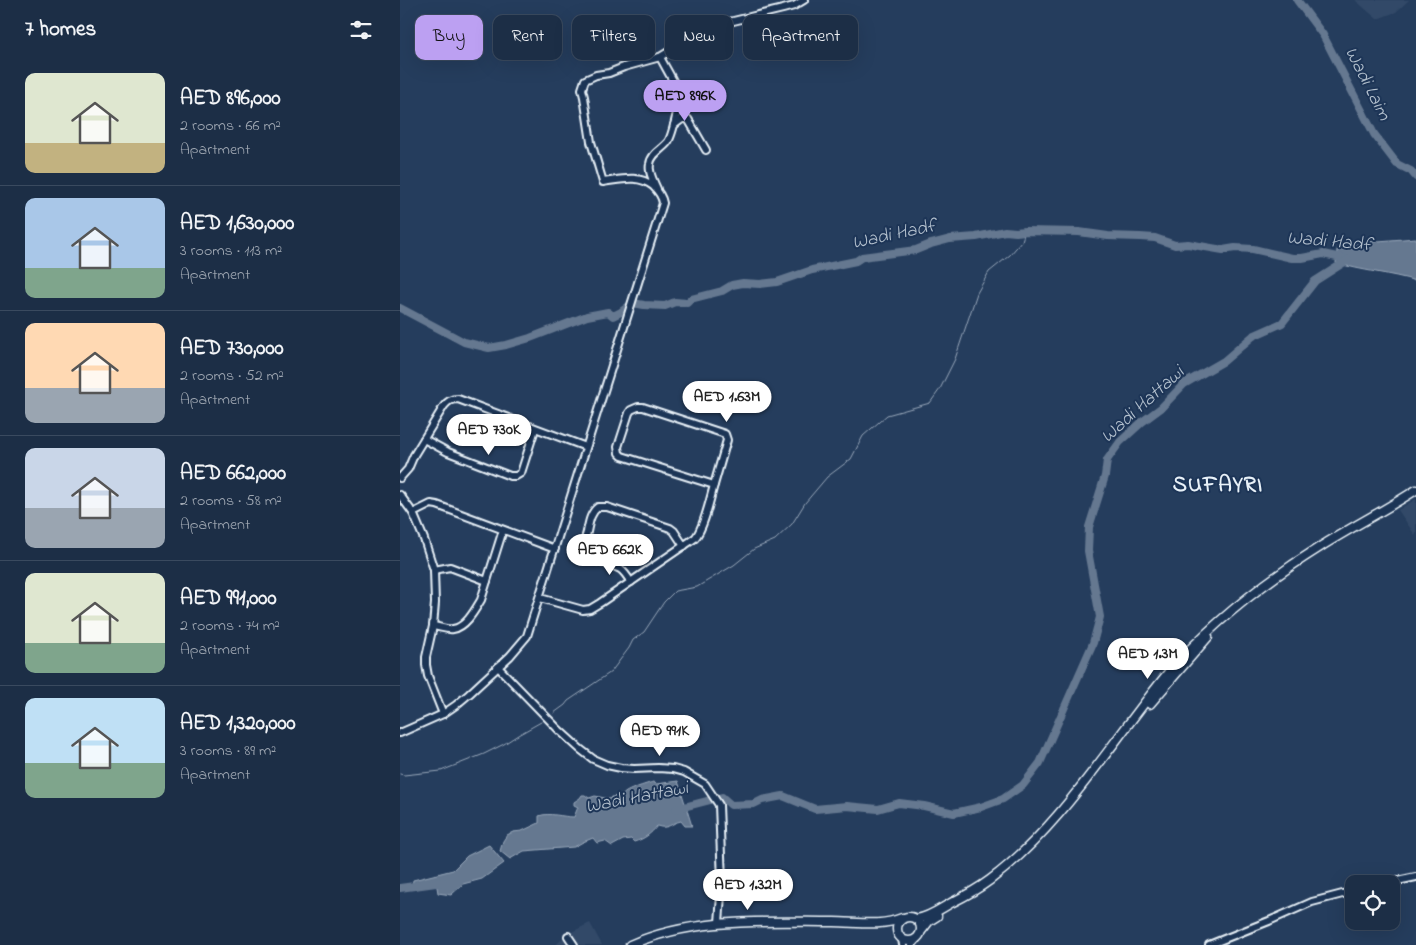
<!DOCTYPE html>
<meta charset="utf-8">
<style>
:root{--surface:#1c2e46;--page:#25364d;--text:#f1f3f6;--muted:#a0a8b3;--line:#3a4a5f;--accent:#bca0f2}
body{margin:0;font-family:"Indie Flower",sans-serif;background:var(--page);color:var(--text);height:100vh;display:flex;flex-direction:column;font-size:19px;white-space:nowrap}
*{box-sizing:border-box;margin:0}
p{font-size:16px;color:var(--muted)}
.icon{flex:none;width:28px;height:28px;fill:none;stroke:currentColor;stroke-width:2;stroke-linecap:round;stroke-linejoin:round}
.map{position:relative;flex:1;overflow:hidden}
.panel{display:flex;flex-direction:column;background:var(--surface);width:400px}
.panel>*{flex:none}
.hud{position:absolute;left:15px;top:15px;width:475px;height:45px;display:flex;gap:10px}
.tools{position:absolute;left:945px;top:875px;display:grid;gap:10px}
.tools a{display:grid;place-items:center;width:55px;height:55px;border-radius:10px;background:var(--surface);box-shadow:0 5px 20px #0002,0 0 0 1px var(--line);font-size:25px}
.price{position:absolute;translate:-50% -42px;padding:0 11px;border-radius:18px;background:#fff;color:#222;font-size:16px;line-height:32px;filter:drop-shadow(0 1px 2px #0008)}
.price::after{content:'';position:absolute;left:50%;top:30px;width:15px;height:11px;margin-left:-8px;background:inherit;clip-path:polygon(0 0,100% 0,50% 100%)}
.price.active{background:var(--accent);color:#111}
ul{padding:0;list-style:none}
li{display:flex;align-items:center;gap:15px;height:125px;padding:0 25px}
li+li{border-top:1px solid var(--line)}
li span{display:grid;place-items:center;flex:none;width:140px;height:100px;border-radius:10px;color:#555}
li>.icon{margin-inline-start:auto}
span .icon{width:60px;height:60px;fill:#fffc;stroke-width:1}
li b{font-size:21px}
h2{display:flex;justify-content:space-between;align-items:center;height:60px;padding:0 25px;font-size:21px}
.chip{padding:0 18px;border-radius:10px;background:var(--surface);box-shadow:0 5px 20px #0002,0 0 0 1px var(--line);font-size:18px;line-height:45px}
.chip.active{background:var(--accent);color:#111}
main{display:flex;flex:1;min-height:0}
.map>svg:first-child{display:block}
.built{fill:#334a68}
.water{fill:#657890;stroke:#99a8ba}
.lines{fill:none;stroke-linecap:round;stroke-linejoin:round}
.stream{stroke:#99a8ba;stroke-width:1}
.river{stroke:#657890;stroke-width:8}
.minor-casing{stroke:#e8f1f8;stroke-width:10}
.major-casing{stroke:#e8f1f8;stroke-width:11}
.minor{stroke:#1d3557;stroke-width:6}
.major{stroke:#1d3557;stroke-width:8}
.labels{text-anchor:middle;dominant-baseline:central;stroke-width:4;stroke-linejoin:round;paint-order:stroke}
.water-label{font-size:19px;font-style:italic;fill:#b4c1ce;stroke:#1d3557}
.district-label{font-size:22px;font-weight:bold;letter-spacing:1px;fill:#e8f1f8;stroke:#1d3557}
</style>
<main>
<section class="panel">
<h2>7 homes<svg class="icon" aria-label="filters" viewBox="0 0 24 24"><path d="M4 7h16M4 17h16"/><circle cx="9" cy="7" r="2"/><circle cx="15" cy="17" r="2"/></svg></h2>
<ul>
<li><span style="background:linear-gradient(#dfe7d0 70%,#c2b280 0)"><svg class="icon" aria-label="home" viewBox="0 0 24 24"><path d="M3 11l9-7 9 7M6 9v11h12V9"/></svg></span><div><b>AED 896,000</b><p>2 rooms · 66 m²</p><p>Apartment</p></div></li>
<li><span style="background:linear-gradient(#a9c7e8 70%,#7fa58c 0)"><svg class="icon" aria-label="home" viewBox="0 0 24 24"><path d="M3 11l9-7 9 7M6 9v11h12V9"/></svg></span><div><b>AED 1,630,000</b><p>3 rooms · 113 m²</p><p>Apartment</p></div></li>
<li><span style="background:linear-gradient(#ffd9b3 65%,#9aa5b1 0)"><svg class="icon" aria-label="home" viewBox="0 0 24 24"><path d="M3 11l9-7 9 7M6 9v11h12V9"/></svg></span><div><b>AED 730,000</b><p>2 rooms · 52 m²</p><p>Apartment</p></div></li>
<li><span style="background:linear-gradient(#c9d6e8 60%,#9aa5b1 0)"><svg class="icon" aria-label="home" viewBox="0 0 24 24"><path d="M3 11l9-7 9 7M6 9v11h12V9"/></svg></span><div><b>AED 662,000</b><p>2 rooms · 58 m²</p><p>Apartment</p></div></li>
<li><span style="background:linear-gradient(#dfe7d0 70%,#7fa58c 0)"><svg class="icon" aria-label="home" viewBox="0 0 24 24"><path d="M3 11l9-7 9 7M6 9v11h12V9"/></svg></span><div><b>AED 991,000</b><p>2 rooms · 74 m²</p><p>Apartment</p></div></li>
<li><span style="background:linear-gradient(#bfe0f5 65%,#7fa58c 0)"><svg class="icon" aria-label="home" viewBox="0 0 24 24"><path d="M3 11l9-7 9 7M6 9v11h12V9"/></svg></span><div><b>AED 1,320,000</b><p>3 rooms · 89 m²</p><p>Apartment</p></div></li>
</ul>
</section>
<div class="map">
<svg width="1016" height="945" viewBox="0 0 1016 945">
<rect width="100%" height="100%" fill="#253d5d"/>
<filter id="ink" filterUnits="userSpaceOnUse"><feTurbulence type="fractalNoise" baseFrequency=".02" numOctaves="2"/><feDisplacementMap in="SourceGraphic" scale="10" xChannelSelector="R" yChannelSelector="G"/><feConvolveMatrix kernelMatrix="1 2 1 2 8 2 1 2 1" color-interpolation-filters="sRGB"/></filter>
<g filter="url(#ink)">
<g class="built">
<path d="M955 0H1009L996 12 977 19Z"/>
<path d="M1016 499V534L1015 535 998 510Z"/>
<path d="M190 923 202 945H156L162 939 172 932Z"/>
</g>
<g class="water">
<path d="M1016 238V281C990 273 962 271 936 263L937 250 965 242Z"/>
<path d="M278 781 292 826H285L281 821C271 823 268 830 257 826 251 834 244 839 234 842L231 839 223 840 212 846 205 841 197 843 193 838 183 842 174 847 124 851 110 859 100 851 103 841 107 835 113 832 122 831 139 823V816C149 812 163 817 174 817L178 807 174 805V802L180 798 182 795H185L189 798 195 796 210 799 212 797 217 796 214 803 218 807C220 803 220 799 223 795 225 790 247 784 253 782L256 784Z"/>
<path d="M89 845 104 863 82 879 63 884 51 895 38 893 37 887 30 882 23 886H12L13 880 53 870 67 856Z"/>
</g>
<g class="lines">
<g class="stream">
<path d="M154 713 165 705 168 701 211 672 229 648 233 640 244 632 264 602 275 591 297 587 334 565 354 549 375 540 392 524 405 503 427 477 451 459 463 436 487 415 530 403 540 389 555 359 577 293 589 272 610 255 622 241 625 231"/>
<path d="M0 774 4 775 41 771 84 754 104 744 118 735 141 722"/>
</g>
<g class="river">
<path d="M897 0 923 35 974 134 997 164 1011 171 1016 177"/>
<path d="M0 308 64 342 89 348 106 345 130 338 187 316 208 312 213 316 221 312 233 303 244 305 265 306 275 302 287 303 291 299 322 291 332 285 343 283 360 284 377 282 412 270 456 261 462 257 516 250 531 244 550 239 576 237 605 231 616 232 625 231 679 232 708 236 740 237 755 238 775 245 788 244 823 250 835 248 853 249 892 258H902L923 254 946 259"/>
<path d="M276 809 322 797 331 805 354 804 362 800 383 796 415 809 447 806 478 809 499 803 524 806 554 813 581 807 603 799 623 785 640 763 693 643 700 617 688 551 689 527 705 476 707 460 720 442 742 422 761 408 784 384 824 361 853 336 882 323 915 281 948 260"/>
<path d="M0 888 43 882"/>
</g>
<g class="minor-casing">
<g id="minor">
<path d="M274 125 282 119H288L306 150"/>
<path d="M257 189C254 182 248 172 250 164 251 154 261 150 267 143 272 138 280 103 279 95 277 86 265 67 260 57"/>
<path d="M238 407H243L325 434 327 440 314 485 222 456 219 453 218 447 229 413 231 410Z"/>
<path d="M24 439 48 452 110 476H116L121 473 135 429"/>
<path d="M0 478 8 469 14 455 44 406C48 401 51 399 58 399L186 447"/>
<path d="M0 495 13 513 24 539 34 570 35 603 33 626 26 657V665L28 676 43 714"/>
<path d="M13 513 31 504 37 505 155 549"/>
<path d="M34 570 50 567 87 581"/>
<path d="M231 582C227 577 224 570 218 568 195 557 177 566 187 532 189 523 190 513 198 507H207L270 528 274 531 284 546"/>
<path d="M140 598 183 610 190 609 200 603 295 538C304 528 310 499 314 485"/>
<path d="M33 626C40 627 47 630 53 629 66 627 75 610 81 600L103 530"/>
<path d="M98 667 159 730 180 749 193 759 207 765 221 768 234 769 258 768 273 769 284 772 305 784 319 805 322 881 319 923"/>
<path d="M0 733 43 714 56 705 69 694 110 656 127 636 263 203C262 196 258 191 253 186 238 174 220 180 203 182L191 142 184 97 182 89 185 80 196 75 209 73 224 67 260 57 286 41 309 29 325 23 383 9 394 6 404 0"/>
<path d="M983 884 1016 877"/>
<path d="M168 936 174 945"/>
<path d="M502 939 503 945"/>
<path d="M512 945 516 940"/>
<path d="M809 945 869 921 912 902 954 891"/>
</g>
</g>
<g class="major-casing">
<g id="major">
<path d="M750 704 808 637"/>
<circle cx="509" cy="929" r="12"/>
<path d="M517 919C530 917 540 909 551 903 565 896 578 889 590 880 661 827 712 741 768 673 812 623 864 582 920 547 952 527 985 510 1016 490"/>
<path d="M522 930 529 921 537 916"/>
<path d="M230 945C294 917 365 922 434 922 456 922 481 927 502 918"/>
</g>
</g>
<use href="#minor" class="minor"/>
<use href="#major" class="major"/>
</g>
</g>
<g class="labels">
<g class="water-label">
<text transform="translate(967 84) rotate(63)">Wadi Laim</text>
<text transform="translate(494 235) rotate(-12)">Wadi Hadf</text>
<text transform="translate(929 242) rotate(5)">Wadi Hadf</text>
<text transform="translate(743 405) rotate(-42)">Wadi Hattawi</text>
<text transform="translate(237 798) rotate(-11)">Wadi Hattawi</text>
</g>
<g class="district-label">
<text x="818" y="486">SUFAYRI</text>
</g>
</g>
</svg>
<div class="tools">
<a><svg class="icon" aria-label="locate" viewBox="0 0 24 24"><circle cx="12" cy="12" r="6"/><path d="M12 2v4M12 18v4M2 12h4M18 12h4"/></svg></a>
</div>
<b class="price active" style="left:285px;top:122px">AED 896K</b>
<b class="price" style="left:327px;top:423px">AED 1.63M</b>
<b class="price" style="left:89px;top:456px">AED 730K</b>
<b class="price" style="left:210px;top:576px">AED 662K</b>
<b class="price" style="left:748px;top:680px">AED 1.3M</b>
<b class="price" style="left:260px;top:757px">AED 991K</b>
<b class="price" style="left:348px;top:911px">AED 1.32M</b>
<div class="hud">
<a class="chip active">Buy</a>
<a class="chip">Rent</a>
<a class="chip">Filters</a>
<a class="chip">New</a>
<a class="chip">Apartment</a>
</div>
</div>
</main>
